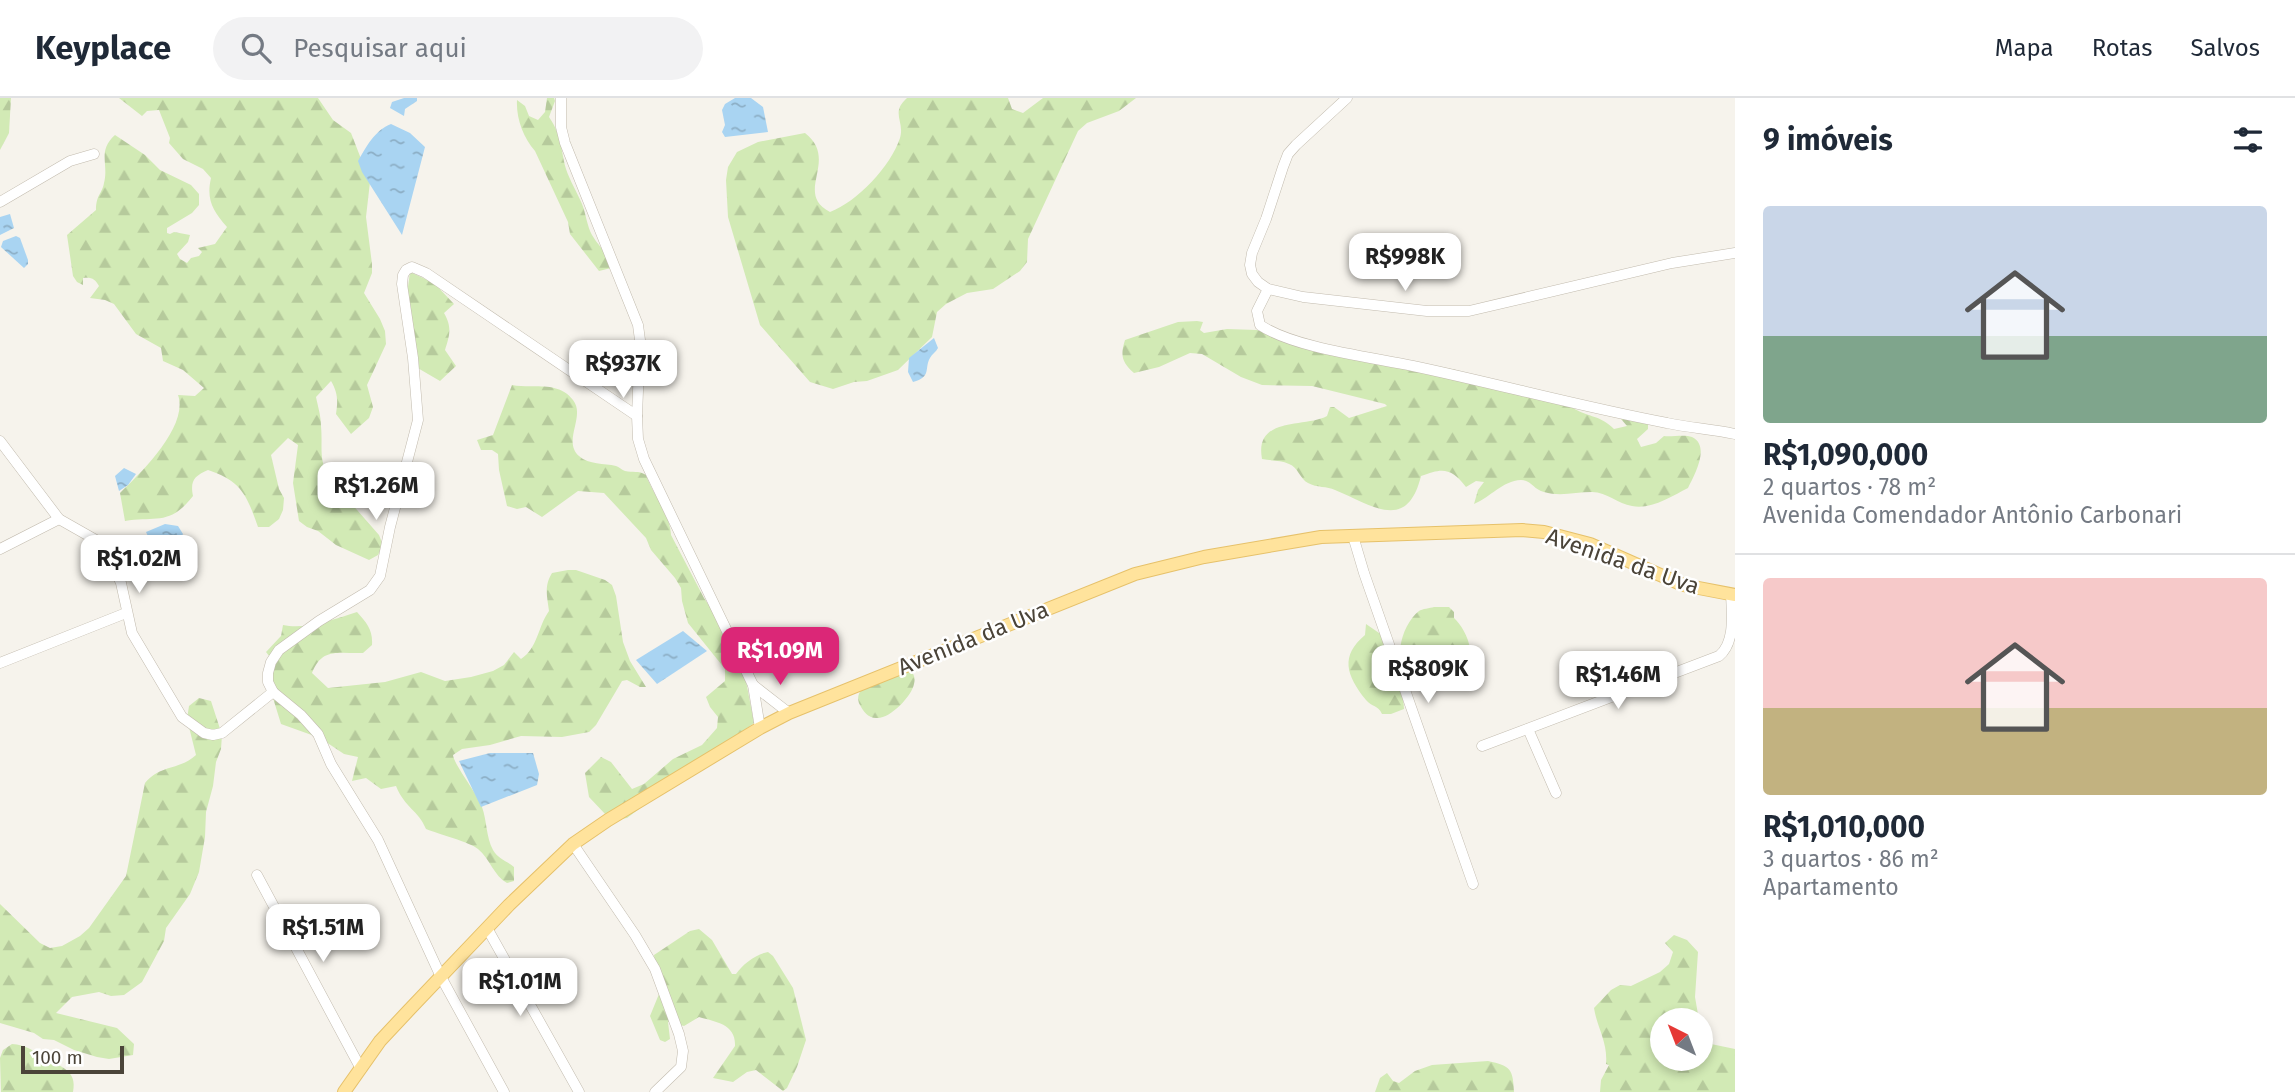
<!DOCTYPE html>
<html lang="pt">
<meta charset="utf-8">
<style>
:root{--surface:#fff;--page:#f2f2f3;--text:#1f2937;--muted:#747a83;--line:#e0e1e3;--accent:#db2777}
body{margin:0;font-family:"Fira Sans",sans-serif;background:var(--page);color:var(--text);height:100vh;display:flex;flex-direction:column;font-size:26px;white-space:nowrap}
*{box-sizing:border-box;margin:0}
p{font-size:23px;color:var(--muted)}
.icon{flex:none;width:38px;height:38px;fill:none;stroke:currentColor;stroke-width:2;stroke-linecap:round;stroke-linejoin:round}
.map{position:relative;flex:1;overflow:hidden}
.side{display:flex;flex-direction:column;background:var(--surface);width:560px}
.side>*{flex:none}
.needle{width:46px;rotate:318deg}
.buttons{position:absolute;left:1650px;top:910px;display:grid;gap:14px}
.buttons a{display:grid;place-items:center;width:63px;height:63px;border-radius:50%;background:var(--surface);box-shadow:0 4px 10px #0003;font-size:35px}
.scale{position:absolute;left:21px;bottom:18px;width:103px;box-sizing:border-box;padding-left:7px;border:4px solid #4b4439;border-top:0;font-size:19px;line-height:24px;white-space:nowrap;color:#4b4439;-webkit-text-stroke:5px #fff;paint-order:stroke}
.price{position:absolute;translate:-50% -60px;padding:0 16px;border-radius:14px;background:#fff;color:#222;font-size:23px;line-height:46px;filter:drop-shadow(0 2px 4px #0008)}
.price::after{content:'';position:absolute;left:50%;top:42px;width:21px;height:16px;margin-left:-10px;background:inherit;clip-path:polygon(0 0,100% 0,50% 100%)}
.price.selected{background:var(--accent);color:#fff}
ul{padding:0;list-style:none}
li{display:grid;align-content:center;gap:14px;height:371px;padding:0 28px}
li+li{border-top:2px solid var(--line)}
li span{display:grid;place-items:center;height:217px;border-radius:7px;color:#555}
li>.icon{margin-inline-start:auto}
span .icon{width:126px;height:126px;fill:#fffc;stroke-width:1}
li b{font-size:30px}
h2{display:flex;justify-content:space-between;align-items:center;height:84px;padding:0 28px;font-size:30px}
header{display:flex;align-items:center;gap:42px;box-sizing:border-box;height:98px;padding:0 35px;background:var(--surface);border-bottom:2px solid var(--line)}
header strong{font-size:33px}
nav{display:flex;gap:38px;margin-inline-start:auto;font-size:24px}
.search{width:490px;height:63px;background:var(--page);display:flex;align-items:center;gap:18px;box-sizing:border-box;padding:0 24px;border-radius:38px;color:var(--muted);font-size:26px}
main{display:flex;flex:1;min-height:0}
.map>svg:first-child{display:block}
.forest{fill:url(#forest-firs)}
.water{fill:url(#water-ripples)}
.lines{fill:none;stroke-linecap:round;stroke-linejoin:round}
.minor-casing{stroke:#c2bbae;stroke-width:11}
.major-casing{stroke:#e6c16a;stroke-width:14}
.minor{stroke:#fff;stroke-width:10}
.major{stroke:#ffe39c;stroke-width:12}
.labels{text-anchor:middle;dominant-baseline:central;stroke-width:5;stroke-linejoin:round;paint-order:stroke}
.street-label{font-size:23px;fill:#4b4439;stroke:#fff}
</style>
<header>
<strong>Keyplace</strong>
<div class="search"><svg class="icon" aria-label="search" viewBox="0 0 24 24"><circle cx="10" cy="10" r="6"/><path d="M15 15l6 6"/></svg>Pesquisar aqui</div>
<nav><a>Mapa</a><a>Rotas</a><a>Salvos</a></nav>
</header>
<main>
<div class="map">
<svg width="1735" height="994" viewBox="0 0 1735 994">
<defs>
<pattern id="forest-firs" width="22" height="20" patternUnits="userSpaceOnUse" patternTransform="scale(1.75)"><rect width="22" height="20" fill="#d2eab5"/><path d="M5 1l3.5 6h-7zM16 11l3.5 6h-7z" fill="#b6ca9c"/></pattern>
<pattern id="water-ripples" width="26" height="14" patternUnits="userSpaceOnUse" patternTransform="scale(1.75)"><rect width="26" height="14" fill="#a9d4f2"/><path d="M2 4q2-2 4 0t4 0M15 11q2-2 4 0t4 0" fill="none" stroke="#8caec5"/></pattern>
</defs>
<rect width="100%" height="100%" fill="#f6f3ec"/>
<g class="forest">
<path d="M0 0H11L9 35 0 52Z"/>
<path d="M119 0H318L333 22 351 35 370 84 366 119 372 166V175L364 195 380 221 385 233 386 246 367 287 373 309 369 320 351 336 336 316C338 303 338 295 331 283L316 299C318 309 321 318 321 328 323 350 318 360 329 380L379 437 383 447 378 457 369 462 336 447 318 433 307 429 299 423 293 385 298 347 288 340 271 357 279 391 284 400 283 412 279 421 269 429H258C247 398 242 383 208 372 194 378 190 383 193 398 170 428 156 418 125 423L120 395C141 375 189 328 178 297L195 298 204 290 183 272 163 263 161 250 136 236 114 206 105 202 90 200 99 188C95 181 92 179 83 180V187L77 184 73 178 67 137 96 112C96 97 102 96 104 85 109 66 97 53 115 37L145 57 160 72 191 87 199 96V107L192 115 167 130V135L170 136 174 134 190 137 188 144 177 156 180 161 187 165 191 160 199 158 202 154 198 150 215 146 227 129C213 113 206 102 211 80L203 71 183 61 169 45 170 40 159 12 147 13 142 18Z"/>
<path d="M547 0H554L555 3 549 19C563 40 560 49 566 71 570 83 577 94 582 106 586 116 587 128 592 137 599 149 609 156 611 170L599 173 570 136 568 124 535 53C523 39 516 20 517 2L525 8 529 18 538 22 545 14Z"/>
<path d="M907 0H1008L1012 11 1023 15 1043 0H1136L1119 13 1087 25 1078 33 1028 141 1027 164 1020 173 993 191 967 195 946 206 937 214 932 239 898 272 867 283 854 284 833 291 810 284 760 227 728 119 726 82 728 69 737 54 758 44 805 35C840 62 793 95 830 114 857 104 891 68 900 40 905 23 890 15 907 0Z"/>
<path d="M410 174 434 185 454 206 444 215C452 229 450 237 445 252L456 268 440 283 416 269 409 236 413 226 407 196Z"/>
<path d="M1197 223 1203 224 1200 232 1204 235 1227 231 1257 232 1327 254 1379 257 1456 272 1573 310C1590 320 1600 317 1614 331L1627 328 1621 321 1626 317 1648 326V331L1637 341 1641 349 1656 345 1664 338C1672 339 1685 336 1692 339 1711 348 1694 378 1688 390 1672 398 1651 412 1632 408 1618 406 1607 394 1592 394 1576 394 1560 399 1544 394 1534 392 1531 382 1521 382 1502 383 1491 399 1474 406L1478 392 1484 384 1476 383 1466 389C1451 369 1442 370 1421 378 1407 435 1372 407 1335 392 1327 388 1317 390 1308 385 1300 381 1298 369 1289 366 1281 362 1271 363 1262 361 1254 318 1305 330 1327 318L1330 309H1334L1349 320 1387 308 1385 306 1312 288 1262 287 1241 279 1202 256 1190 255 1159 269 1134 275C1122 264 1120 258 1125 242L1178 224Z"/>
<path d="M512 287C532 291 558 282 573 302 586 318 562 343 579 358 589 367 604 365 616 368 619 369 622 372 625 373 633 375 638 372 646 377 653 397 670 415 671 437L704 500 717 519 743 567 754 625 627 720 615 722 606 717 589 699 585 675 601 659 611 664 632 691 644 686 673 661 702 647 717 630 718 619 710 609 706 599 725 583V571L688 525 682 503 681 490 675 480 651 452 646 440 604 395 578 393 542 419 526 409 517 411 507 408 499 372 498 356 492 352H481L477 342 493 337Z"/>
<path d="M568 472H576L605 482 612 487 616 498 623 544 630 563 646 589H640L627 582 622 583 596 627 589 634 562 639 521 638 490 647 462 651 453 657C454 667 477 695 482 709 487 723 486 739 493 752 498 761 507 763 514 769V783L507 785C494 778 490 761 478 751 470 744 438 736 426 731 418 712 405 710 396 688L381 691 366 680 352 683 358 659 344 656 320 640 281 626 273 600V563L266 554 281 538 283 527C306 532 335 521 357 514 367 525 373 532 372 547L363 555C339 556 322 549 312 575L328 590 385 584 421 574 445 583 471 579 493 573 504 567 514 554 521 561C538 550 538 528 549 513 547 498 544 488 552 475Z"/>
<path d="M1434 509H1449L1454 514V520C1469 535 1473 554 1471 575L1464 580C1442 571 1433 598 1414 586 1390 570 1400 528 1419 513 1422 511 1430 510 1434 509Z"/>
<path d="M1366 526 1382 537 1402 584 1404 611 1391 616H1382C1378 607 1372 609 1366 602 1346 577 1340 558 1365 537Z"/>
<path d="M910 570C913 576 916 579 914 586 912 598 889 622 876 620 868 620 863 613 860 607 849 584 896 576 910 570Z"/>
<path d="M199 600 211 603 222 637 221 651 216 664 213 688 206 714 205 739 199 774 190 796 166 830 164 843 142 884 124 897 111 898 99 894 72 899 56 915 117 930 134 946 133 957 109 961 97 959 74 952 54 942 43 941 34 935 0 925V806L40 845 50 850 62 848 80 838 89 830 126 778 145 685C161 666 178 673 196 657L187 621 189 608Z"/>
<path d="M699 831 712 842 732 876H736C743 866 756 856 768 854L773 858 793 890 806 942 797 969 787 990 783 993 756 972 747 974 733 984 713 980 735 948C736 926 716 924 699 919L684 928 668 924 670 941 665 944 660 942 650 918 659 896 654 857 690 833Z"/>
<path d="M1674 837 1687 842 1698 854 1695 899 1699 922H1662V961H1701V933L1711 946 1735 951V994H1600L1601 982 1609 967 1606 966C1608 944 1597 930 1594 910L1611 892 1620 887 1631 888 1660 874 1669 866 1673 854 1665 845Z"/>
<path d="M12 946C26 947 32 952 43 959 58 968 78 971 73 994H1L0 960 3 952Z"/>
<path d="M1488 963C1511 968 1513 971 1514 994H1375L1380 980 1387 975 1393 983 1399 985 1415 973 1432 967Z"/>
</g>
<g class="water">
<path d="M404 0H417V3L405 11 404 18 390 10 392 4Z"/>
<path d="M735 0H751L763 9 768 34 725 39 722 34 725 27 722 12 725 6Z"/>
<path d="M391 26 410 35 425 49 402 137 362 74 358 63C366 49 375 32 391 26Z"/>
<path d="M10 116 14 130 0 137V119Z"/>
<path d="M16 138 20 140 28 162V166L24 170 1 149 3 143Z"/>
<path d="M934 240 938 250C936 254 932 256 930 260 924 270 932 279 913 284L908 274 909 260Z"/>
<path d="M124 370 136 376 128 387 119 393 115 378Z"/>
<path d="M165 426 178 428 183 436 180 441 182 452 164 459 157 457 146 434Z"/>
<path d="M683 533 707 553 657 586 636 562Z"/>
<path d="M490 655H533L539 676 537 687 481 709 459 663Z"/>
</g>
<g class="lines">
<g class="minor-casing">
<g id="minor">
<path d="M561 0V29L565 45 638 227 640 242 637 318 638 341 644 361 753 587 760 630"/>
<path d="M1347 0 1296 47 1288 56 1283 69 1266 121 1252 155 1250 167 1252 176 1258 184 1268 191 1303 199 1427 213H1469L1672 165 1735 155"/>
<path d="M0 104 70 63 94 56"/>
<path d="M1268 191 1257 213 1260 227C1294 250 1370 259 1413 268 1498 286 1582 309 1667 325 1690 330 1712 331 1735 336"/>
<path d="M0 343 59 421 96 442 109 458 121 485 132 535 182 619 204 635 213 637 222 635 273 594"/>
<path d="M1353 438 1364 475 1473 786"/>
<path d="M0 451 59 421"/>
<path d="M0 565 126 515"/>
<path d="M753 587 789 615"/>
<path d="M1528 631 1556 695"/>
<path d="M1482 648 1719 558C1735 545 1732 518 1731 496"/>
<path d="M573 746 635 837 655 871 679 936 683 953 681 969 655 994"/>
<path d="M257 777 361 971"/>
<path d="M487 830 579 994"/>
<path d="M504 994 441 879 378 742 331 666 318 636 301 617 273 594 268 584V575L271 564 279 552 319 523 370 492 380 478 390 429 418 322 413 260 402 186 403 177 406 172 412 169 426 175 637 318"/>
</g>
</g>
<g class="major-casing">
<path id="major" d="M344 994 380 943 409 912 509 807 573 746 608 722 760 630 789 615 1135 476 1204 459 1321 439 1522 432 1544 434 1590 446 1683 487 1735 497"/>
</g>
<use href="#minor" class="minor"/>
<use href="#major" class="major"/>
</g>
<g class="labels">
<g class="street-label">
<text transform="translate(1623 463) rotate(19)">Avenida da Uva</text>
<text transform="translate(973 540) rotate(-22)">Avenida da Uva</text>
</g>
</g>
</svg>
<div class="buttons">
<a><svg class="needle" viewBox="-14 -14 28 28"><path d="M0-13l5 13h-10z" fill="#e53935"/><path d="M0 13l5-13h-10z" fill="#747a83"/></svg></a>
</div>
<div class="scale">100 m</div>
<b class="price" style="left:1405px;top:195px">R$998K</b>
<b class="price" style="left:623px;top:302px">R$937K</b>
<b class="price" style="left:376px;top:424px">R$1.26M</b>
<b class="price" style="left:139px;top:497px">R$1.02M</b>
<b class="price selected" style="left:780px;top:589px">R$1.09M</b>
<b class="price" style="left:1428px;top:607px">R$809K</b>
<b class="price" style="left:1618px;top:613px">R$1.46M</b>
<b class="price" style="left:323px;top:866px">R$1.51M</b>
<b class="price" style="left:520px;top:920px">R$1.01M</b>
</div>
<section class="side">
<h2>9 imóveis<svg class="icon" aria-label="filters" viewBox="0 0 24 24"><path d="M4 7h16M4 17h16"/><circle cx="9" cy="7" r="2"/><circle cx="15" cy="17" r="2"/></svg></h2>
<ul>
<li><span style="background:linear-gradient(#c9d6e8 60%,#7fa58c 0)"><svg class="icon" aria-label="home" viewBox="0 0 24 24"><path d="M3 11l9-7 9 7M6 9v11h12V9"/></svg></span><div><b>R$1,090,000</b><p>2 quartos · 78 m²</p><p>Avenida Comendador Antônio Carbonari</p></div></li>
<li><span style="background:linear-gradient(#f6c9c9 60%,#c2b280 0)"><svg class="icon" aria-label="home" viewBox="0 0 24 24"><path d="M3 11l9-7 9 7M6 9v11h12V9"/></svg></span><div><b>R$1,010,000</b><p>3 quartos · 86 m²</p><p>Apartamento</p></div></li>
</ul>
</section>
</main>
